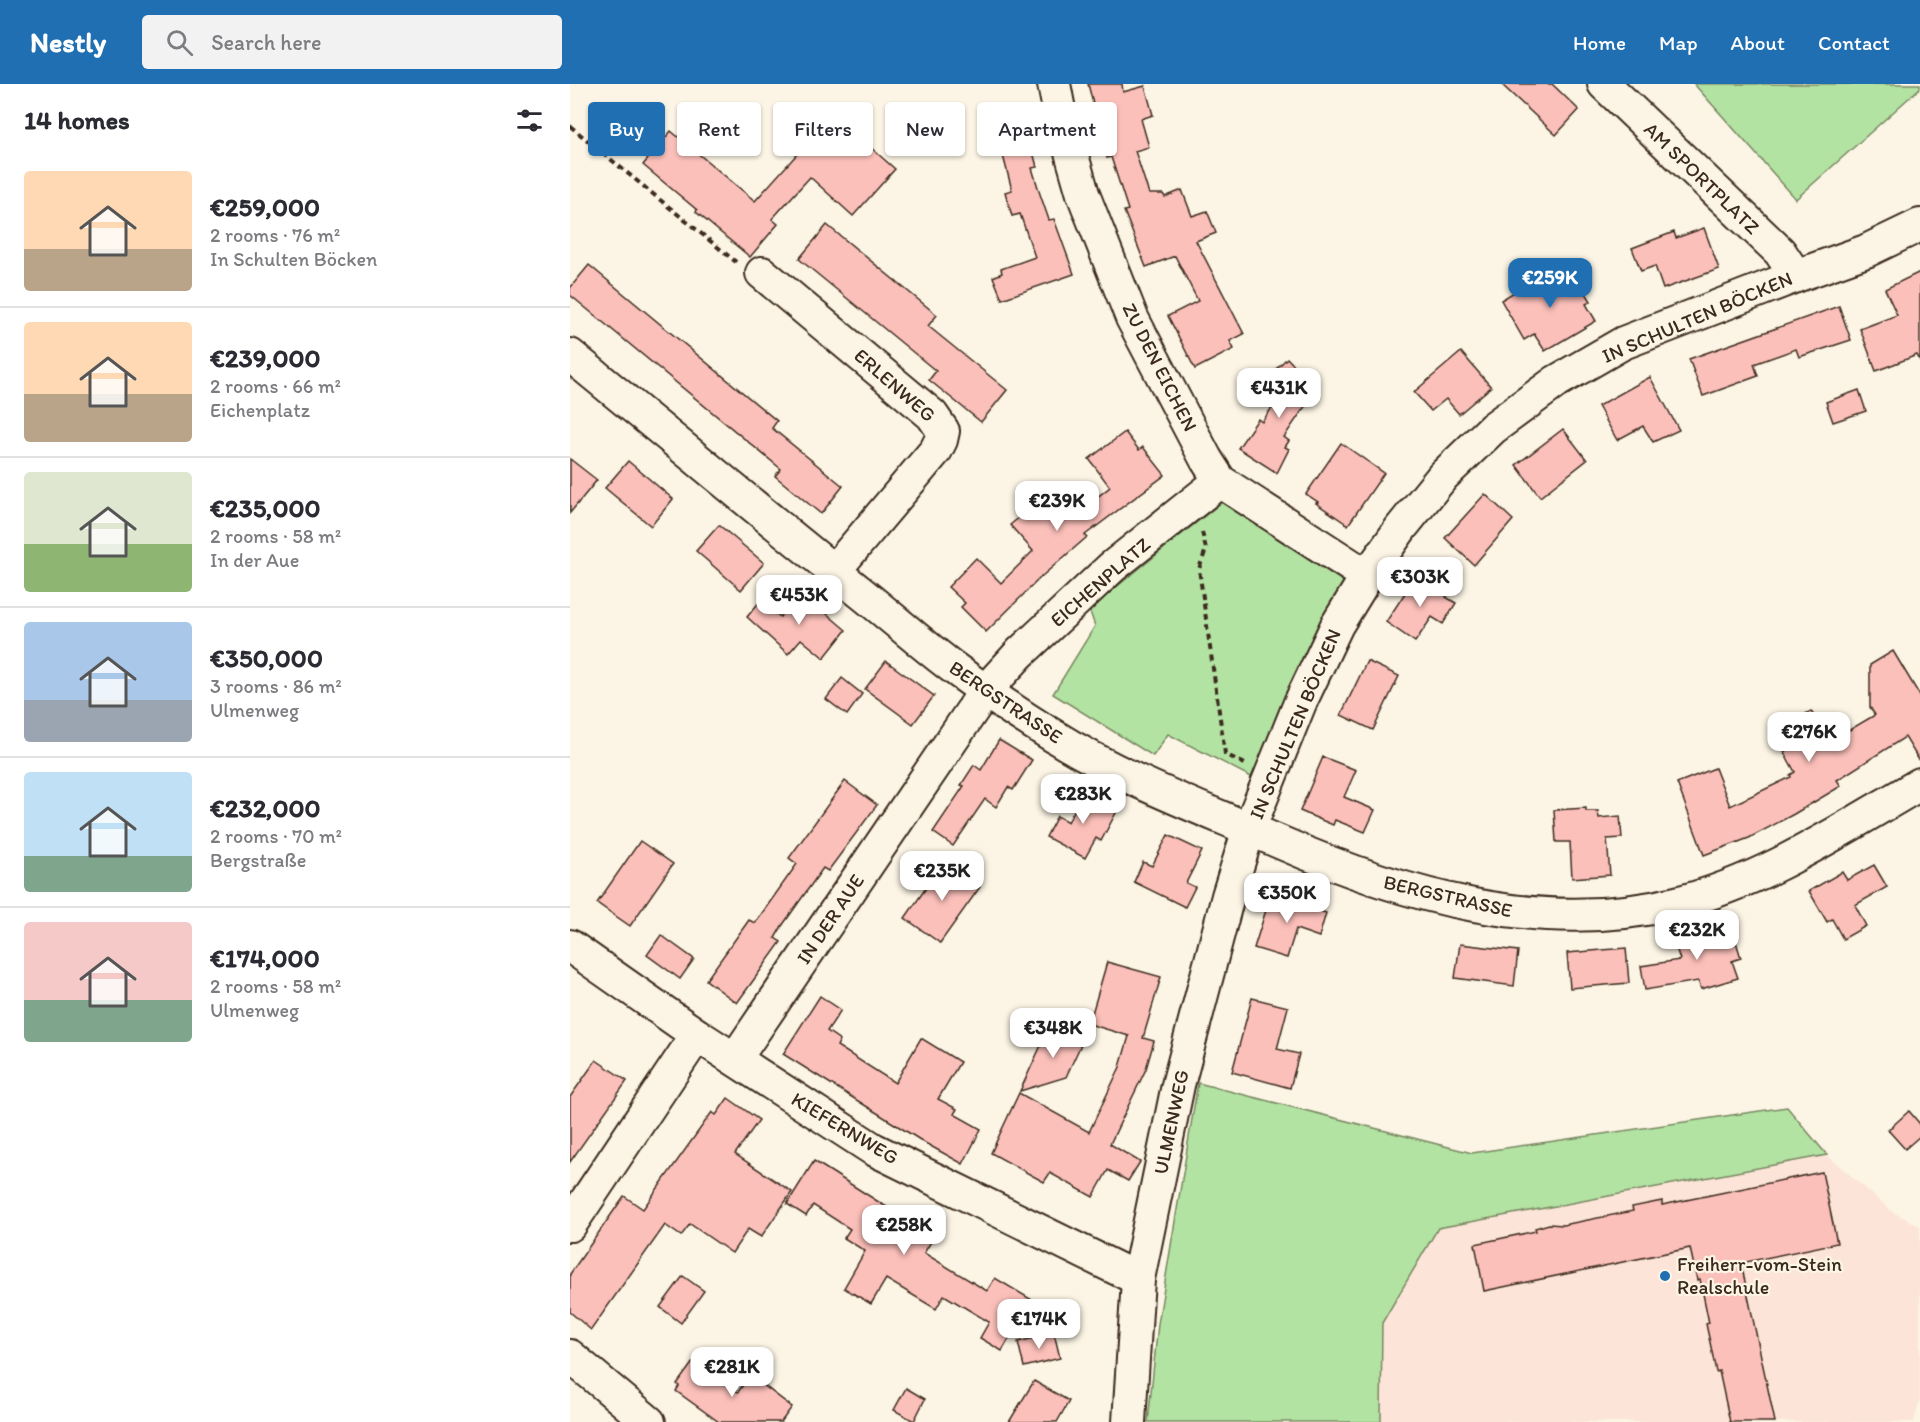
<!DOCTYPE html>
<meta charset="utf-8">
<style>
:root{--surface:#fff;--page:#f2f2f3;--text:#2b2b33;--muted:#7c7c81;--line:#e1e1e2;--accent:#1f6fb2}
body{margin:0;font-family:Itim,sans-serif;background:var(--page);color:var(--text);height:100vh;display:flex;flex-direction:column;font-size:22px;white-space:nowrap}
*{box-sizing:border-box;margin:0}
p{font-size:20px;color:var(--muted)}
.icon{flex:none;width:33px;height:33px;fill:none;stroke:currentColor;stroke-width:2;stroke-linecap:round;stroke-linejoin:round}
.map{position:relative;flex:1;overflow:hidden}
.sheet{display:flex;flex-direction:column;background:var(--surface);width:570px}
.sheet>*{flex:none}
.top-card{position:absolute;left:18px;top:18px;width:570px;height:54px;display:flex;gap:12px}
.price{position:absolute;translate:-50% -51px;padding:0 14px;border-radius:12px;background:#fff;color:#222;font-size:20px;line-height:39px;filter:drop-shadow(0 2px 3px #0008)}
.price::after{content:'';position:absolute;left:50%;top:36px;width:18px;height:14px;margin-left:-9px;background:inherit;clip-path:polygon(0 0,100% 0,50% 100%)}
.price.on{background:var(--accent);color:#fff}
ul{padding:0;list-style:none}
li{display:flex;align-items:center;gap:18px;height:150px;padding:0 24px}
li+li{border-top:2px solid var(--line)}
li span{display:grid;place-items:center;flex:none;width:168px;height:120px;border-radius:6px;color:#555}
li>.icon{margin-inline-start:auto}
span .icon{width:72px;height:72px;fill:#fffc;stroke-width:1}
li b{font-size:26px}
h2{display:flex;justify-content:space-between;align-items:center;height:72px;padding:0 24px;font-size:26px}
.pill{padding:0 21px;border-radius:6px;background:var(--surface);box-shadow:0 2px 4px #0004;font-size:21px;line-height:54px}
.pill.on{background:var(--accent);color:#fff}
header{display:flex;align-items:center;gap:36px;box-sizing:border-box;height:84px;padding:0 30px;background:var(--accent);color:#fff}
header strong{font-size:28px}
nav{display:flex;gap:33px;margin-inline-start:auto;font-size:21px}
.search{width:420px;height:54px;background:var(--page);display:flex;align-items:center;gap:15px;box-sizing:border-box;padding:0 21px;border-radius:6px;color:var(--muted);font-size:22px}
main{display:flex;flex:1;min-height:0}
.map>svg:first-child{display:block}
.built{fill:#fce5d8}
.green{fill:#b3e3a3;stroke:#778660;stroke-width:1.5}
.building{fill:#fcc0ba;stroke:#3b2a1e;stroke-width:1.5}
.lines{fill:none;stroke-linecap:round;stroke-linejoin:round}
.minor-casing{stroke:#3b2a1e;stroke-width:36}
.path{stroke:#3b2a1e;stroke-width:4;stroke-dasharray:6 4.5;stroke-linecap:butt}
.minor{stroke:#fcf5e5;stroke-width:32}
.poi-dot{fill:#1f6fb2;stroke:#fcf5e5;stroke-width:2}
.labels{text-anchor:middle;dominant-baseline:central;stroke-width:4.5;stroke-linejoin:round;paint-order:stroke}
.street-label{font-size:20px;fill:#3b2a1e;stroke:#fcf5e5}
.poi-label{font-size:20px;fill:#3b2a1e;stroke:#fcf5e5;text-anchor:start}
</style>
<header>
<strong>Nestly</strong>
<div class="search"><svg class="icon" aria-label="search" viewBox="0 0 24 24"><circle cx="10" cy="10" r="6"/><path d="M15 15l6 6"/></svg>Search here</div>
<nav><a>Home</a><a>Map</a><a>About</a><a>Contact</a></nav>
</header>
<main>
<section class="sheet">
<h2>14 homes<svg class="icon" aria-label="filters" viewBox="0 0 24 24"><path d="M4 7h16M4 17h16"/><circle cx="9" cy="7" r="2"/><circle cx="15" cy="17" r="2"/></svg></h2>
<ul>
<li><span style="background:linear-gradient(#ffd9b3 65%,#b9a48a 0)"><svg class="icon" aria-label="home" viewBox="0 0 24 24"><path d="M3 11l9-7 9 7M6 9v11h12V9"/></svg></span><div><b>€259,000</b><p>2 rooms · 76 m²</p><p>In Schulten Böcken</p></div></li>
<li><span style="background:linear-gradient(#ffd9b3 60%,#b9a48a 0)"><svg class="icon" aria-label="home" viewBox="0 0 24 24"><path d="M3 11l9-7 9 7M6 9v11h12V9"/></svg></span><div><b>€239,000</b><p>2 rooms · 66 m²</p><p>Eichenplatz</p></div></li>
<li><span style="background:linear-gradient(#dfe7d0 60%,#8fb573 0)"><svg class="icon" aria-label="home" viewBox="0 0 24 24"><path d="M3 11l9-7 9 7M6 9v11h12V9"/></svg></span><div><b>€235,000</b><p>2 rooms · 58 m²</p><p>In der Aue</p></div></li>
<li><span style="background:linear-gradient(#a9c7e8 65%,#9aa5b1 0)"><svg class="icon" aria-label="home" viewBox="0 0 24 24"><path d="M3 11l9-7 9 7M6 9v11h12V9"/></svg></span><div><b>€350,000</b><p>3 rooms · 86 m²</p><p>Ulmenweg</p></div></li>
<li><span style="background:linear-gradient(#bfe0f5 70%,#7fa58c 0)"><svg class="icon" aria-label="home" viewBox="0 0 24 24"><path d="M3 11l9-7 9 7M6 9v11h12V9"/></svg></span><div><b>€232,000</b><p>2 rooms · 70 m²</p><p>Bergstraße</p></div></li>
<li><span style="background:linear-gradient(#f6c9c9 65%,#7fa58c 0)"><svg class="icon" aria-label="home" viewBox="0 0 24 24"><path d="M3 11l9-7 9 7M6 9v11h12V9"/></svg></span><div><b>€174,000</b><p>2 rooms · 58 m²</p><p>Ulmenweg</p></div></li>
</ul>
</section>
<div class="map">
<svg width="1350" height="1338" viewBox="0 0 1350 1338">
<rect width="100%" height="100%" fill="#fcf5e5"/>
<filter id="ink" filterUnits="userSpaceOnUse"><feTurbulence type="fractalNoise" baseFrequency=".0167" numOctaves="2"/><feDisplacementMap in="SourceGraphic" scale="12" xChannelSelector="R" yChannelSelector="G"/><feConvolveMatrix kernelMatrix="1 2 1 2 8 2 1 2 1" color-interpolation-filters="sRGB"/></filter>
<g filter="url(#ink)">
<path class="built" d="M1257 1071 1323 1128 1350 1142V1315L1344 1338H811L812 1239 868 1144Z"/>
<g class="green">
<path d="M1124 0H1350V4L1226 115Z"/>
<path d="M652 418 774 498 683 694 598 650 583 672 483 610 525 542 519 525Z"/>
<path d="M628 999 902 1069 1217 1023 1257 1071 868 1144 812 1239 811 1338H578L588 1240Z"/>
</g>
<g class="building">
<path d="M518 0H552L553 8 575 2 583 31 571 35 579 63 565 67 579 110H593L595 113 612 106 622 132 637 127 646 149 626 157 674 250 660 257 664 265 625 285 598 232 628 217 605 172 576 183 554 127 558 126 541 73 537 74Z"/>
<path d="M931 0H982L1009 26 986 51Z"/>
<path d="M271 21 290 38 282 47 325 85 283 132 240 93 202 135 208 140 180 173 126 128 127 126 73 81 101 47 185 117Z"/>
<path d="M452 26 467 83 462 84 470 110 479 136 484 135 504 190 432 215 423 193 432 189 431 185 465 173 450 130 442 132 435 108 442 106 423 33Z"/>
<path d="M257 141 367 231 358 242 437 306 411 338 359 296 366 287 229 175Z"/>
<path d="M1134 144 1149 185 1093 205 1085 182 1071 187 1062 164 1104 148 1106 154Z"/>
<path d="M19 181 207 337 202 344 273 402 251 430 205 392 211 385 0 211V204Z"/>
<path d="M982 185 992 198 1004 190 1021 217 1016 220 1026 237 975 267 964 250 954 256 931 216Z"/>
<path d="M1350 188V277L1347 271 1306 287 1290 245 1327 231 1315 205Z"/>
<path d="M1269 222 1281 256 1229 273 1226 265 1184 280 1188 292 1133 312 1119 275Z"/>
<path d="M891 268 921 303 889 330 876 315 861 327 844 308Z"/>
<path d="M717 274 747 305 714 353 719 357 715 363 719 365 707 389 668 364 688 335 692 338 716 304 706 294V285Z"/>
<path d="M1080 293 1109 346 1083 358 1073 342 1047 356 1028 322Z"/>
<path d="M1289 306 1296 327 1263 338 1256 318Z"/>
<path d="M993 345 1017 376 970 413 946 381Z"/>
<path d="M555 348 569 366 573 363 595 391 515 451 517 453 471 493 416 548 391 523 395 519 378 503 406 474 431 499 463 467 440 441 474 413 489 430 493 426 500 434 540 403 519 375Z"/>
<path d="M771 359 814 389 778 441 746 419 748 418 736 410Z"/>
<path d="M0 375 27 396 0 429Z"/>
<path d="M58 377 103 415 81 442 35 404Z"/>
<path d="M915 410 943 436 904 481 875 454Z"/>
<path d="M149 441 194 479 171 506 126 467Z"/>
<path d="M848 489 879 509 876 513 886 519 873 540 862 533 845 558 816 538Z"/>
<path d="M231 508 276 546 254 574 231 555 218 570 177 533 191 516 210 533Z"/>
<path d="M1323 567 1350 612V678L1335 653 1267 696 1271 702 1224 730 1179 754 1134 771 1107 699 1145 684 1160 722 1221 693 1220 691 1225 688 1214 668 1217 666 1213 660 1222 655 1214 642 1241 627 1259 658 1305 631 1300 623V581Z"/>
<path d="M316 577 364 612 343 640 295 605Z"/>
<path d="M797 577 829 592 803 646 771 631Z"/>
<path d="M272 594 292 610 277 631 256 615Z"/>
<path d="M429 656 462 676 443 706 438 703 426 723 415 715 383 762 363 748 394 702 391 701 404 681 411 686Z"/>
<path d="M753 673 786 686 774 713 805 726 795 748 765 736 763 741 730 727Z"/>
<path d="M275 697 307 721 258 787 253 784 212 842 205 854 211 858 167 919 136 896 179 836 185 839 227 780 219 774Z"/>
<path d="M515 707 548 725 531 757 526 754 515 774 476 753 487 732 498 738Z"/>
<path d="M1016 724V727H1028L1029 734 1050 732 1052 754 1037 755 1040 791 1002 794 1000 758H986L984 726Z"/>
<path d="M598 751 632 767 616 799 625 803 615 823 564 798 573 778 582 782Z"/>
<path d="M70 757 103 780 60 842 27 819Z"/>
<path d="M374 778 410 803 370 859 335 834Z"/>
<path d="M1304 781 1317 803 1285 821 1296 842 1273 855 1262 835 1257 838 1239 807 1272 788 1277 796Z"/>
<path d="M702 807 735 818 734 822 756 829 749 853 726 845 717 874 684 864Z"/>
<path d="M1161 841 1171 874 1162 877 1168 894 1131 905 1128 897 1075 906 1071 882 1110 876 1104 857Z"/>
<path d="M91 851 124 875 110 895 77 871Z"/>
<path d="M890 860 948 867 944 902 885 894Z"/>
<path d="M1056 864 1059 899 1000 904 997 869Z"/>
<path d="M537 878 591 893 573 954 584 957 576 985 540 1060 570 1078 558 1097 538 1086 523 1113 480 1089 474 1098 421 1069 449 1009 519 1048 550 983 559 952 519 940Z"/>
<path d="M250 912 271 926 257 947 270 956 267 962 325 999 351 954 390 978 368 1015 387 1025 384 1030 411 1045 393 1080 355 1059 213 970Z"/>
<path d="M682 914 718 923 707 965 729 970 720 1004 662 988Z"/>
<path d="M480 942 513 956 496 993 450 1007Z"/>
<path d="M26 976 57 997 0 1078V1013Z"/>
<path d="M158 1014 189 1036 165 1070 222 1108 191 1153 178 1145 162 1169 120 1140 111 1152 95 1141 21 1246 0 1228V1190L54 1112 73 1125 142 1028 146 1031Z"/>
<path d="M1339 1027 1350 1040V1052L1335 1065 1318 1046Z"/>
<path d="M244 1077 364 1153 354 1169 417 1207 425 1194 462 1216 432 1267 410 1254 419 1238 374 1211 366 1225 316 1195 301 1220 274 1204 295 1167 274 1154 280 1145 243 1121 236 1132 217 1120Z"/>
<path d="M1252 1088 1267 1159 1171 1179 1205 1338H1160L1149 1287 1146 1288 1141 1263 1136 1240 1139 1239 1130 1195 1127 1196 1120 1164 914 1207 905 1160 966 1147 965 1144 979 1140 993 1141 1063 1127 1062 1123 1092 1117V1121Z"/>
<path d="M113 1192 134 1207 111 1239 90 1223Z"/>
<path d="M484 1249 490 1274 454 1283 448 1258Z"/>
<path d="M123 1278 168 1308 180 1291 222 1323 211 1338H149L106 1307 109 1302 107 1300Z"/>
<path d="M464 1297 499 1317 487 1338H439Z"/>
<path d="M336 1304 355 1315 344 1337 324 1326Z"/>
</g>
<g class="lines">
<g class="minor-casing">
<g id="minor">
<path d="M484 0 489 26 513 110 562 234 636 375 650 397 797 492"/>
<path d="M1034 0 1210 168 1226 192"/>
<path d="M192 189 362 331 373 347 371 356 366 366 264 487"/>
<path d="M0 271C98 351 196 433 295 512 325 536 354 562 385 585 416 608 449 631 482 651 552 695 631 724 707 757 831 811 970 852 1106 819 1195 797 1272 745 1350 700"/>
<path d="M0 862 127 951 303 1065 568 1195"/>
<path d="M165 975 416 606 450 569 542 483 650 397"/>
<path d="M0 1141 127 951"/>
<path d="M0 1272 79 1338"/>
<path d="M559 1338 568 1195 608 1001 658 812 679 745 730 619 767 541 797 492 831 444 873 392 923 344 987 297 1053 259 1226 192 1296 167 1350 141"/>
</g>
</g>
<g class="path">
<path d="M0 42 166 178"/>
<path d="M632 448 636 465 629 485 655 670 675 680"/>
</g>
<use href="#minor" class="minor"/>
</g>
</g>
<circle class="poi-dot" cx="1095" cy="1192" r="6"/>
<g class="labels">
<g class="street-label">
<text transform="translate(1132 94) rotate(44)">AM SPORTPLATZ</text>
<text transform="translate(1127 233) rotate(-23)">IN SCHULTEN BÖCKEN</text>
<text transform="translate(590 283) rotate(63)">ZU DEN EICHEN</text>
<text transform="translate(325 301) rotate(41)">ERLENWEG</text>
<text transform="translate(530 498) rotate(-41)">EICHENPLATZ</text>
<text transform="translate(436 618) rotate(34)">BERGSTRASSE</text>
<text transform="translate(725 640) rotate(-67)">IN SCHULTEN BÖCKEN</text>
<text transform="translate(878 812) rotate(13)">BERGSTRASSE</text>
<text transform="translate(260 835) rotate(-56)">IN DER AUE</text>
<text transform="translate(601 1038) rotate(-78)">ULMENWEG</text>
<text transform="translate(275 1044) rotate(31)">KIEFERNWEG</text>
</g>
<g class="poi-label">
<text x="1107" y="1180">Freiherr-vom-Stein<tspan x="1107" dy="23">Realschule</tspan></text>
</g>
</g>
</svg>
<b class="price on" style="left:980px;top:225px">€259K</b>
<b class="price" style="left:709px;top:335px">€431K</b>
<b class="price" style="left:487px;top:448px">€239K</b>
<b class="price" style="left:850px;top:524px">€303K</b>
<b class="price" style="left:229px;top:542px">€453K</b>
<b class="price" style="left:1239px;top:679px">€276K</b>
<b class="price" style="left:513px;top:741px">€283K</b>
<b class="price" style="left:372px;top:818px">€235K</b>
<b class="price" style="left:717px;top:840px">€350K</b>
<b class="price" style="left:1127px;top:877px">€232K</b>
<b class="price" style="left:483px;top:975px">€348K</b>
<b class="price" style="left:334px;top:1172px">€258K</b>
<b class="price" style="left:469px;top:1266px">€174K</b>
<b class="price" style="left:162px;top:1314px">€281K</b>
<div class="top-card">
<a class="pill on">Buy</a>
<a class="pill">Rent</a>
<a class="pill">Filters</a>
<a class="pill">New</a>
<a class="pill">Apartment</a>
</div>
</div>
</main>
